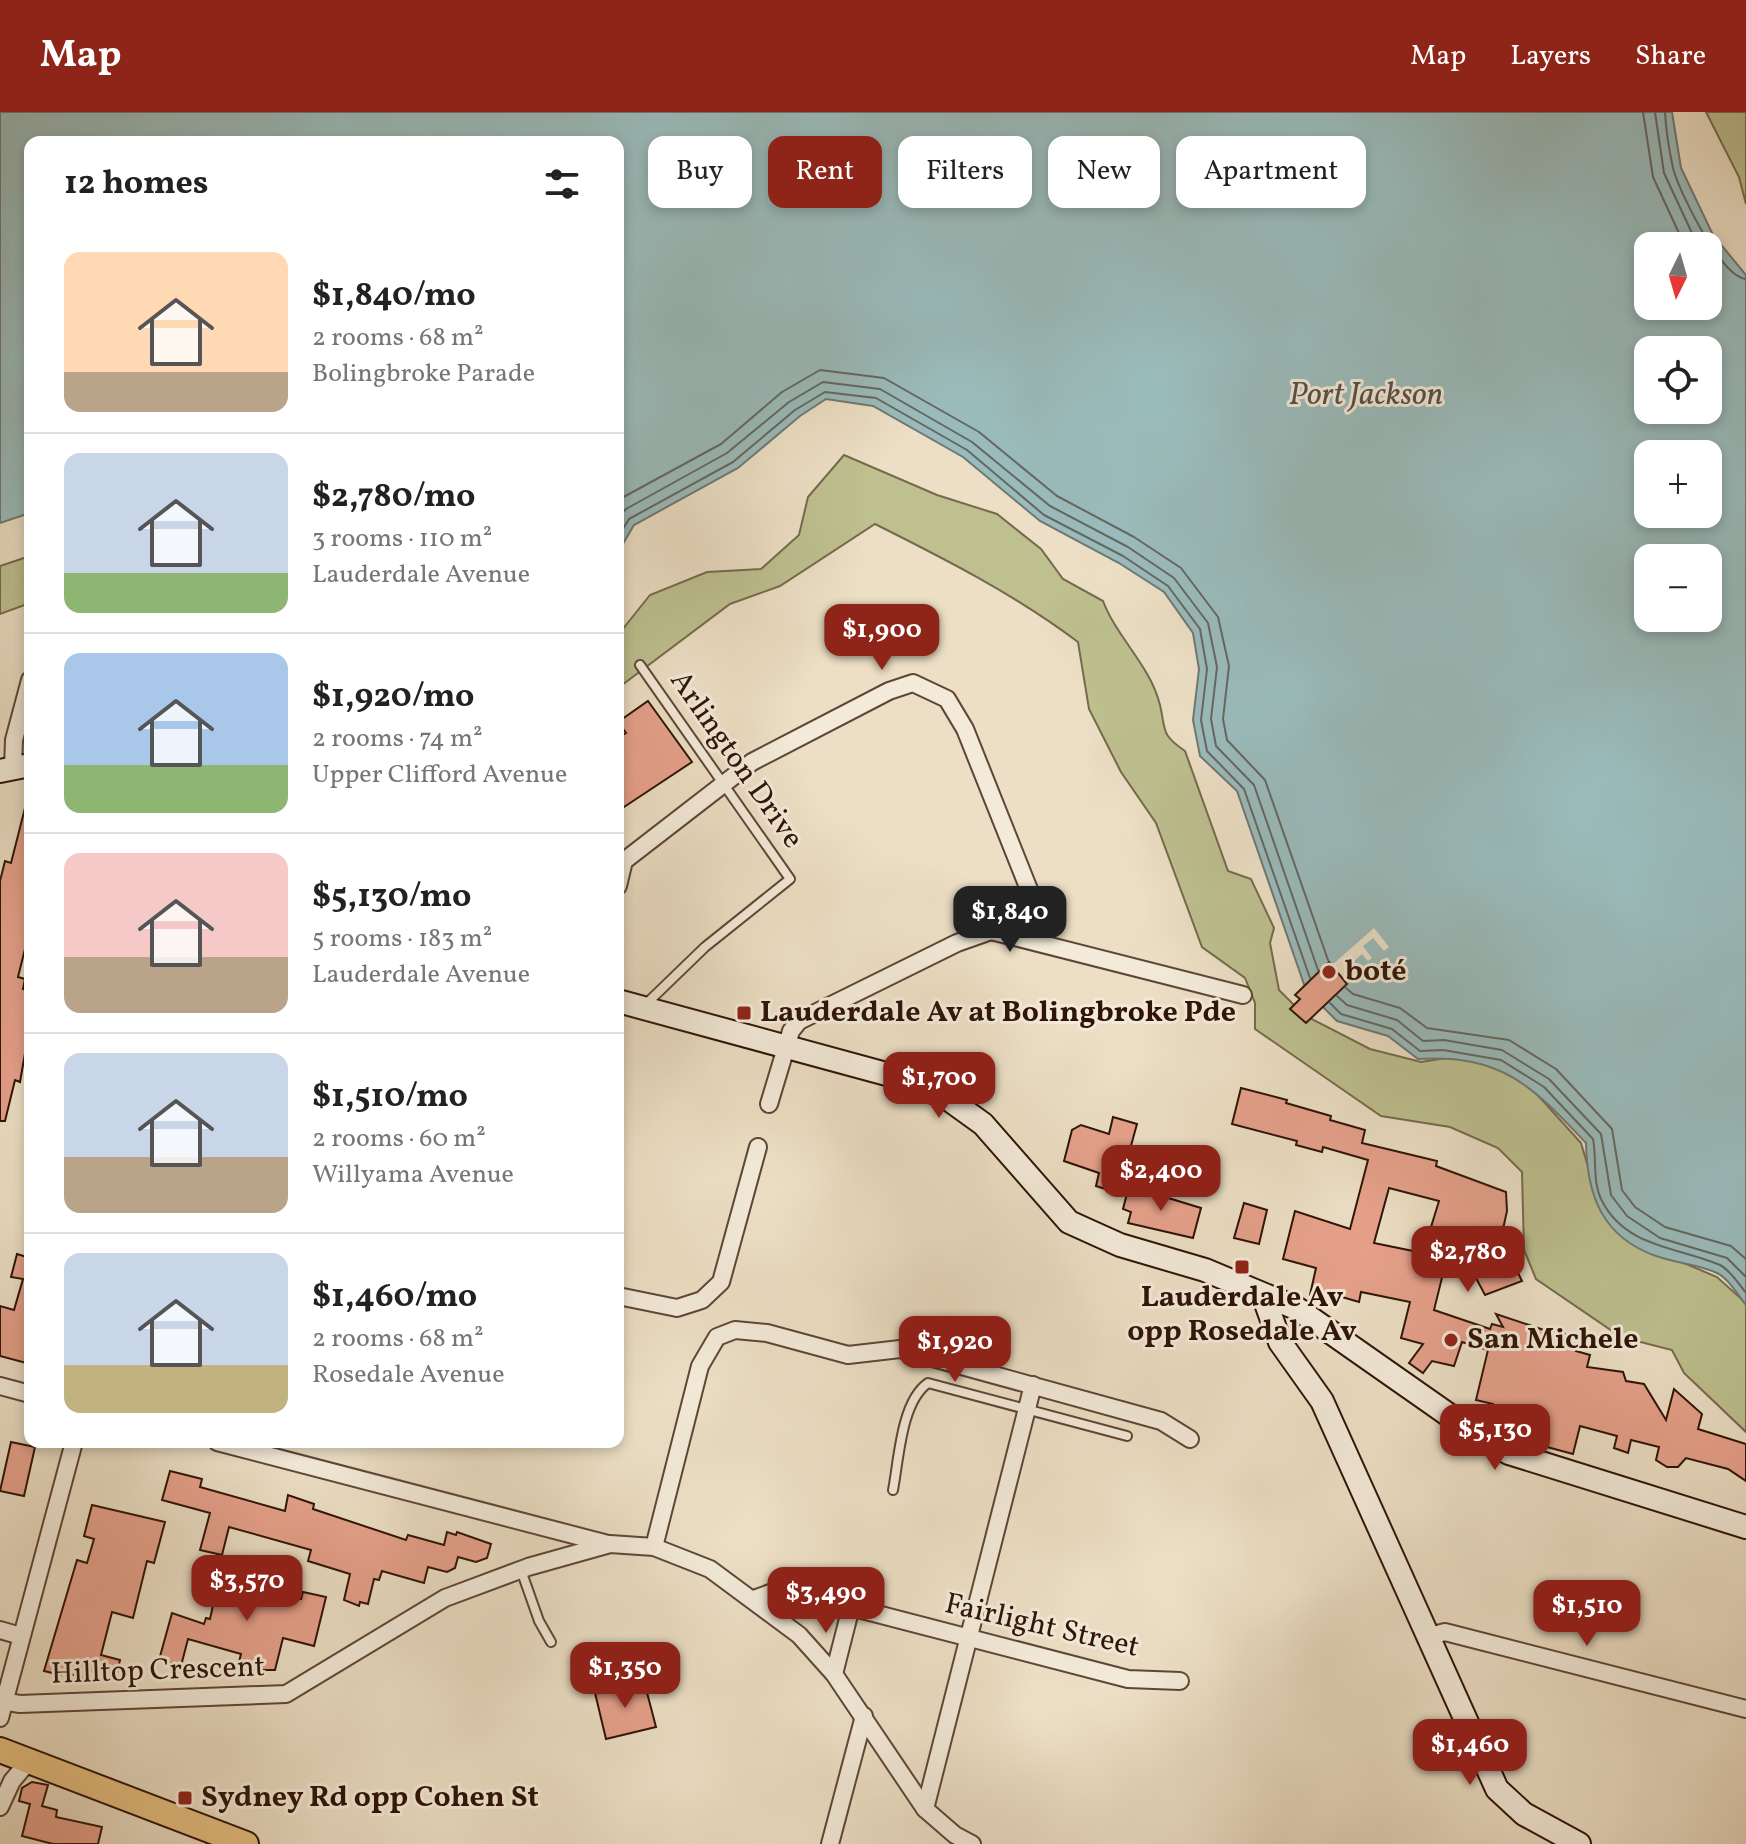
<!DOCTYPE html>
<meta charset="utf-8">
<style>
:root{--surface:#fff;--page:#f2f2f2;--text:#222;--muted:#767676;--line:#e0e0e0;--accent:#8f2418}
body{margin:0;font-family:Vollkorn,serif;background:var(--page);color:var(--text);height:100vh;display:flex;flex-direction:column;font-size:30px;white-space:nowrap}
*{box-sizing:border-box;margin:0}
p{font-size:26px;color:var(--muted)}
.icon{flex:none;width:44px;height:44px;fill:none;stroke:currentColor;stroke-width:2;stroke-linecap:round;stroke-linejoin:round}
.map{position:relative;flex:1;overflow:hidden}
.panel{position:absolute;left:24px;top:24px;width:600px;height:1312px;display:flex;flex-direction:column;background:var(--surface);border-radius:16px;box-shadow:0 4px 12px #0003}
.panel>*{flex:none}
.top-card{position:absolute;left:648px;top:24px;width:760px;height:72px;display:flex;gap:16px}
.needle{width:52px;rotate:185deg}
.fabs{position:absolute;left:1634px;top:120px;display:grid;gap:16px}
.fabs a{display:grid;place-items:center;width:88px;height:88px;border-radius:16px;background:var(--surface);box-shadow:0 4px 12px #0003;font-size:40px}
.price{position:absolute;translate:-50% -68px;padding:0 18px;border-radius:16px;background:var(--accent);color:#fff;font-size:26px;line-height:52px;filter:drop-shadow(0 2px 4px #0008)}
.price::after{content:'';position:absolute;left:50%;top:48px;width:24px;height:18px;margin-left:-12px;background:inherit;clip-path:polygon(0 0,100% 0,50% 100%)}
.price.active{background:#222;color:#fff}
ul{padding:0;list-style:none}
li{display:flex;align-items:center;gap:24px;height:200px;padding:0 40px}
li+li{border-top:2px solid var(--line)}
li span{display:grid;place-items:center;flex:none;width:224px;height:160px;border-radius:16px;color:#555}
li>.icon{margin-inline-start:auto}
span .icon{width:96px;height:96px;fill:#fffc;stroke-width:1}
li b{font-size:34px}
h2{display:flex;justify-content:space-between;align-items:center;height:96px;padding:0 40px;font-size:34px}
.pill{padding:0 28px;border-radius:16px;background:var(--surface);box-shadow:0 4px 12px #0003;font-size:28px;line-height:72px}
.pill.active{background:var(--accent);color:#fff}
header{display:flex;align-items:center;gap:48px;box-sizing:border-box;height:112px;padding:0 40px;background:var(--accent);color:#fff}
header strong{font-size:38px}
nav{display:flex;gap:44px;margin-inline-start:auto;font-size:28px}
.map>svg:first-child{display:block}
.green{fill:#bec090;stroke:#766a4c;stroke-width:2}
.water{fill:#9abbbb;stroke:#6f7873;stroke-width:2;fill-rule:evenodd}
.pier{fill:#ecdfc5}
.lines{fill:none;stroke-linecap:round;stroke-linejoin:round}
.shore{stroke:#646761;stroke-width:2}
.building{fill:#e6a18b;stroke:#2e1307;stroke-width:2;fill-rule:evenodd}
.lane-casing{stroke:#5e4636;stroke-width:12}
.street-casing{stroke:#5e4636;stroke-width:20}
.secondary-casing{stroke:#2e1307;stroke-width:26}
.primary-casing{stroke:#2e1307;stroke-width:28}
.lane{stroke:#f3ead9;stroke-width:8}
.street{stroke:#f3ead9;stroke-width:16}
.secondary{stroke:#f3ead9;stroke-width:22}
.primary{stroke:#e6c082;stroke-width:24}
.poi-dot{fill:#8f2418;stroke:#f3ead9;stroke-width:3}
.labels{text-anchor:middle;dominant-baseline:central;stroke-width:6;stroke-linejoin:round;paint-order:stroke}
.street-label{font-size:30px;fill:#2e1307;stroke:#f3ead9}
.poi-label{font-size:30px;font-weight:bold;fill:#2e1307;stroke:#f3ead9;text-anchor:start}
.water-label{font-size:32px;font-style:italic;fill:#544e46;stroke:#f3ead9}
</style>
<header>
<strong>Map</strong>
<nav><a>Map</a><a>Layers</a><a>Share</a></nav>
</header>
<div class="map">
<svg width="1746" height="1732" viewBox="0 0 1746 1732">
<rect width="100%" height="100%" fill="#ecdfc5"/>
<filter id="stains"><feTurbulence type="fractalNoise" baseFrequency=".0025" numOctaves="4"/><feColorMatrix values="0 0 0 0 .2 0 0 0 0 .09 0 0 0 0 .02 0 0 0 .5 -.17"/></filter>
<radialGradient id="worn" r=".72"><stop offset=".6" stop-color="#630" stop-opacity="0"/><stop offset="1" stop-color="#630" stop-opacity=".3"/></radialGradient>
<g class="green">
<path d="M1706 0H1746V92L1739 65Z"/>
<path d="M844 343 937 383 997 402 1041 437 1063 467 1103 489C1117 526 1150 553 1160 593 1166 618 1160 622 1185 639L1228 759 1251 767 1274 816 1270 831 1279 878 1304 903 1370 937 1421 950 1459 944 1489 948 1534 979 1581 1031 1601 1099 1636 1131 1717 1165 1746 1191V1320L1684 1261 1672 1238 1621 1225 1536 1167 1524 1138 1522 1060 1498 1036 1450 1015 1381 1004 1255 917V891L1245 866 1202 835 1156 711 1121 660 1089 597 1078 530C1014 482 945 447 875 412L780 474 730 492 618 576V523L650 483 707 460 761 457 799 423 808 385Z"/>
<path d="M30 444V491L0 502V454Z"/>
</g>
<path class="water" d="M0 0H1672L1681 56 1713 123 1746 163V1193C1738 1183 1728 1166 1717 1161 1698 1152 1675 1151 1656 1144 1602 1125 1587 1083 1586 1031 1532 974 1502 942 1418 947L1388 924 1337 909 1306 878 1237 679 1200 644 1193 608 1199 557 1193 521 1164 480 1119 451 1040 409 963 345 873 294 826 287 800 304 738 356 634 413 618 440V30H30V401L0 411ZM1648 134H1708V194H1648ZM1648 238H1708V298H1648ZM1648 342H1708V402H1648ZM1648 446H1708V506H1648Z"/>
<path class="pier" d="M1374 816 1389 835 1384 839 1373 826 1363 834 1372 846 1368 849 1362 842 1352 851 1360 861 1347 871 1332 853Z"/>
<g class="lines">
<g class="shore">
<path d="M1643 0 1653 65 1685 134"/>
<path d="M1655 0 1664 61 1698 134"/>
<path d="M1665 0C1666 18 1669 38 1673 56 1679 80 1721 165 1746 167"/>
<path d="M618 388 721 332 782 280 820 258 884 266 979 320 1057 384 1134 425 1181 456 1218 505 1229 554 1223 607 1227 628 1265 668 1328 848"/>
<path d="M618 405 626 397 727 341 789 290 823 270 880 277 972 330 1050 394 1128 435 1174 466 1208 511 1217 555 1211 607 1216 634 1254 673 1318 858"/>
<path d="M618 425 629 407 733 350 795 298 825 280 876 286 967 338 1044 403 1123 444 1168 474 1200 517 1207 557 1201 608 1207 639 1244 677 1310 866"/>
<path d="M1346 876 1353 882 1400 896 1427 916 1509 928 1556 957 1612 1017 1622 1078 1635 1095 1665 1115 1731 1134 1746 1147"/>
<path d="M1337 884 1347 893 1397 908 1423 929 1444 928 1502 938 1549 967 1601 1022 1611 1083 1627 1104 1660 1126 1727 1146 1746 1165"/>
<path d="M1330 891 1341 902 1392 917 1420 939 1443 938 1501 948 1544 975 1593 1027C1597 1047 1592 1070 1602 1089 1626 1136 1679 1135 1720 1153 1730 1158 1739 1172 1746 1181"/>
</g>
</g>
<g class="building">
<path d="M648 589 692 650 618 699V626L626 621 618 610Z"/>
<path d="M25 696 30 697V817L18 865 25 867 23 877 30 879V913L20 970 15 968 5 1009H0V769L5 749 11 751Z"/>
<path d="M1329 850 1347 872 1306 911 1290 897 1300 887 1295 883Z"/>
<path d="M1241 976 1287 988 1286 991 1331 1004 1330 1008 1365 1018 1362 1031 1437 1049 1436 1054 1506 1080 1507 1099 1501 1126 1522 1169 1485 1183 1468 1151 1480 1146 1471 1126 1453 1121 1434 1198 1490 1217 1492 1212 1503 1215 1496 1202 1562 1224 1563 1221 1578 1231 1576 1239 1590 1243 1587 1255 1623 1260 1626 1269 1644 1272 1666 1308 1674 1277 1702 1302 1698 1317 1746 1332V1369L1728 1357 1686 1346 1678 1355H1667L1656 1348 1659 1335 1631 1328 1628 1341 1614 1336 1617 1324 1580 1314 1573 1342 1536 1332 1541 1310 1494 1297 1493 1292 1476 1288 1488 1238 1462 1230 1454 1254 1432 1249 1423 1261 1409 1251 1423 1232 1401 1226 1410 1190 1361 1180 1359 1190 1325 1180 1323 1188 1310 1183 1316 1156 1283 1147 1295 1099 1350 1117 1368 1048 1323 1035 1322 1040 1296 1033 1297 1029 1232 1012ZM1389 1076 1439 1089 1423 1141 1374 1131Z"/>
<path d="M1113 1005 1137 1012 1118 1081 1096 1074 1099 1061 1064 1049 1072 1018 1081 1013 1109 1022Z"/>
<path d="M1129 1074 1201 1096 1193 1126 1128 1111 1131 1100 1123 1097Z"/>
<path d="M1244 1091 1267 1098 1259 1132 1234 1126Z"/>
<path d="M17 1142 30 1146V1252L0 1244V1194L14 1198 23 1167 11 1165Z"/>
<path d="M11 1330 35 1335 24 1384 0 1379Z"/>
<path d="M170 1359 202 1367 200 1375 285 1399 288 1383 314 1392 313 1397 406 1428 408 1423 444 1433 447 1420 456 1423 457 1420 491 1432 487 1446 476 1450 458 1445 455 1456 447 1460 428 1455 424 1471 382 1459 379 1468 374 1467 368 1492 360 1490 359 1494 344 1488 350 1462 308 1449 311 1438 229 1415 222 1443 200 1438 210 1401 162 1388Z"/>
<path d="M92 1393 165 1410 154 1451 147 1449 133 1506 112 1500 101 1543 120 1548 117 1561 87 1558 85 1566 62 1560 61 1563 44 1559 77 1448 87 1451 94 1427 84 1424Z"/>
<path d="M216 1454 249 1463 246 1473 301 1487 303 1480 326 1485 314 1534 283 1526 275 1558H237L241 1542 188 1527 181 1554 159 1548 172 1501 204 1512 206 1506 210 1507 217 1475 210 1473Z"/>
<path d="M644 1569 656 1615 606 1627 595 1581Z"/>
<path d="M32 1670 48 1673 42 1694 57 1698 56 1705 102 1715 98 1732H53L22 1724 30 1692 19 1689 22 1676Z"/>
</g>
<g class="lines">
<g class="lane-casing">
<g id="lane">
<path d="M640 553 790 767 705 835 644 894"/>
<path d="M893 1378C899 1347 901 1290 928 1271L1127 1324"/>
<path d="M521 1458 539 1509 551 1530"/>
</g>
</g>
<g class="street-casing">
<g id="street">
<path d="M13 655 14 628 30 568"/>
<path d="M618 774 624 749 752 650 889 579 913 571 947 587 965 617 1030 780 1025 825"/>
<path d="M769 992 791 919 799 909 957 831 991 819 1243 883"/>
<path d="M618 1184 677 1196 702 1188 721 1170 758 1035"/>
<path d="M0 1274 30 1282"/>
<path d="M217 1330 608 1432"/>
<path d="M654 1435 700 1254 717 1225 735 1218 767 1221 848 1243 900 1237 1161 1309 1190 1327"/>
<path d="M754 1487 781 1477 1128 1567 1180 1569"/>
<path d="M0 1518 21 1524"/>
<path d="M1430 1524 1445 1520 1746 1597"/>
<path d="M834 1562 851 1495"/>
<path d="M0 1589 20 1592 286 1582 445 1486 528 1455 610 1432 654 1435 710 1457 799 1523 834 1562 925 1697 955 1723 972 1732"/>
<path d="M0 1606 74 1330"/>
<path d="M0 1695 12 1669 29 1649"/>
<path d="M925 1697 1033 1273"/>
<path d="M830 1732 864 1604"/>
</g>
</g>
<g class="secondary-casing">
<g id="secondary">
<path d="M0 659 30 653"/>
<path d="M618 889 901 966 947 986 983 1012 1069 1110 1120 1133 1205 1158 1296 1196 1483 1327 1509 1341 1746 1415"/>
<path d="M1263 1183 1280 1230 1322 1289 1497 1677 1524 1702 1579 1732"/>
</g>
</g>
<g class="primary-casing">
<path id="primary" d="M0 1638 246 1732"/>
</g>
<use href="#lane" class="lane"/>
<use href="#street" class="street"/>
<use href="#secondary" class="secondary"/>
<use href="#primary" class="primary"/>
</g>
<g class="poi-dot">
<circle cx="1329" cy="860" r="8"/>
<rect x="736" y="893" width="16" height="16" rx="4"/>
<rect x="1234" y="1147" width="16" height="16" rx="4"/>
<circle cx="1451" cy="1228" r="8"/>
<rect x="177" y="1678" width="16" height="16" rx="4"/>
</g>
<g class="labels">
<g class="street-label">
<text transform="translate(736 648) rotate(55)">Arlington Drive</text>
<text transform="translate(1042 1514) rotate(13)">Fairlight Street</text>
<text transform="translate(158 1559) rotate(-2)">Hilltop Crescent</text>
</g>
<g class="poi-label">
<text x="1345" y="860">boté</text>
<text x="760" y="901">Lauderdale Av at Bolingbroke Pde</text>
<text x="1242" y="1186" text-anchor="middle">Lauderdale Av<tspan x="1242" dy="34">opp Rosedale Av</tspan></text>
<text x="1467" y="1228">San Michele</text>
<text x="201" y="1686">Sydney Rd opp Cohen St</text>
</g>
<g class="water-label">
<text x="1366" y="284">Port Jackson</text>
</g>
</g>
<rect width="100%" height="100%" filter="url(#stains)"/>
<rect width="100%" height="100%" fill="url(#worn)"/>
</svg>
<div class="fabs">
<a><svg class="needle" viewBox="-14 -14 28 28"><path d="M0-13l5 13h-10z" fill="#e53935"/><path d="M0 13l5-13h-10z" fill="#767676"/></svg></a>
<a><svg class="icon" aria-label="locate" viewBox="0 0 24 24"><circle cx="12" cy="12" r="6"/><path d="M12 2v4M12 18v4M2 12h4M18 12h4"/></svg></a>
<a>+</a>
<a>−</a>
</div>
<b class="price" style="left:882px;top:560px">$1,900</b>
<b class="price active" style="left:1010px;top:842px">$1,840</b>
<b class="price" style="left:939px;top:1008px">$1,700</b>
<b class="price" style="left:1161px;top:1101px">$2,400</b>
<b class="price" style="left:1468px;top:1182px">$2,780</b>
<b class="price" style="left:955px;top:1272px">$1,920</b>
<b class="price" style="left:1495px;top:1360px">$5,130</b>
<b class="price" style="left:247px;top:1511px">$3,570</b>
<b class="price" style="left:826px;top:1523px">$3,490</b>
<b class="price" style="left:1587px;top:1536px">$1,510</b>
<b class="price" style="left:625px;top:1598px">$1,350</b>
<b class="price" style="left:1470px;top:1675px">$1,460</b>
<div class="top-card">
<a class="pill">Buy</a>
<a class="pill active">Rent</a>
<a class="pill">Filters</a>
<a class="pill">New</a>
<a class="pill">Apartment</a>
</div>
<section class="panel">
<h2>12 homes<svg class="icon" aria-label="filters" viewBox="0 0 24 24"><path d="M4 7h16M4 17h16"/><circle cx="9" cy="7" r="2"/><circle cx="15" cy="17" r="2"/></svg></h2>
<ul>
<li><span style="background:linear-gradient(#ffd9b3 75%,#b9a48a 0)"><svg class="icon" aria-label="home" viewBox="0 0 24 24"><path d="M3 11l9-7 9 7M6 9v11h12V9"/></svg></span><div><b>$1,840/mo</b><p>2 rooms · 68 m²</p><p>Bolingbroke Parade</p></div></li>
<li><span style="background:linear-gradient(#c9d6e8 75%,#8fb573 0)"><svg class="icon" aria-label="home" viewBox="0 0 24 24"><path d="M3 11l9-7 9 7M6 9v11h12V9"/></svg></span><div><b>$2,780/mo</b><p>3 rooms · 110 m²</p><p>Lauderdale Avenue</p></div></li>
<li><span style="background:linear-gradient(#a9c7e8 70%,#8fb573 0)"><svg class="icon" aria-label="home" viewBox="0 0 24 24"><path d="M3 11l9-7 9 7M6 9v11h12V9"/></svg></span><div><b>$1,920/mo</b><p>2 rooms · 74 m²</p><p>Upper Clifford Avenue</p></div></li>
<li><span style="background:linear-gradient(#f6c9c9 65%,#b9a48a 0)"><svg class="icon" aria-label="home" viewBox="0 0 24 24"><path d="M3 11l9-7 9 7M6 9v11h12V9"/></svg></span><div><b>$5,130/mo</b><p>5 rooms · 183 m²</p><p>Lauderdale Avenue</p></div></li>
<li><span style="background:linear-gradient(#c9d6e8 65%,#b9a48a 0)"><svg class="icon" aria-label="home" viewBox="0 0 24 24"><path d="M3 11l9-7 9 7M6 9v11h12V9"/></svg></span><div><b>$1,510/mo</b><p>2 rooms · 60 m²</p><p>Willyama Avenue</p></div></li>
<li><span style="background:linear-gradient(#c9d6e8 70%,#c2b280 0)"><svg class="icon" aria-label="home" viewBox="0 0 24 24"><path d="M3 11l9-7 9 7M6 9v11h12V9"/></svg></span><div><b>$1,460/mo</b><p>2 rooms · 68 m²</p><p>Rosedale Avenue</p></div></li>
</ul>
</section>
</div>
